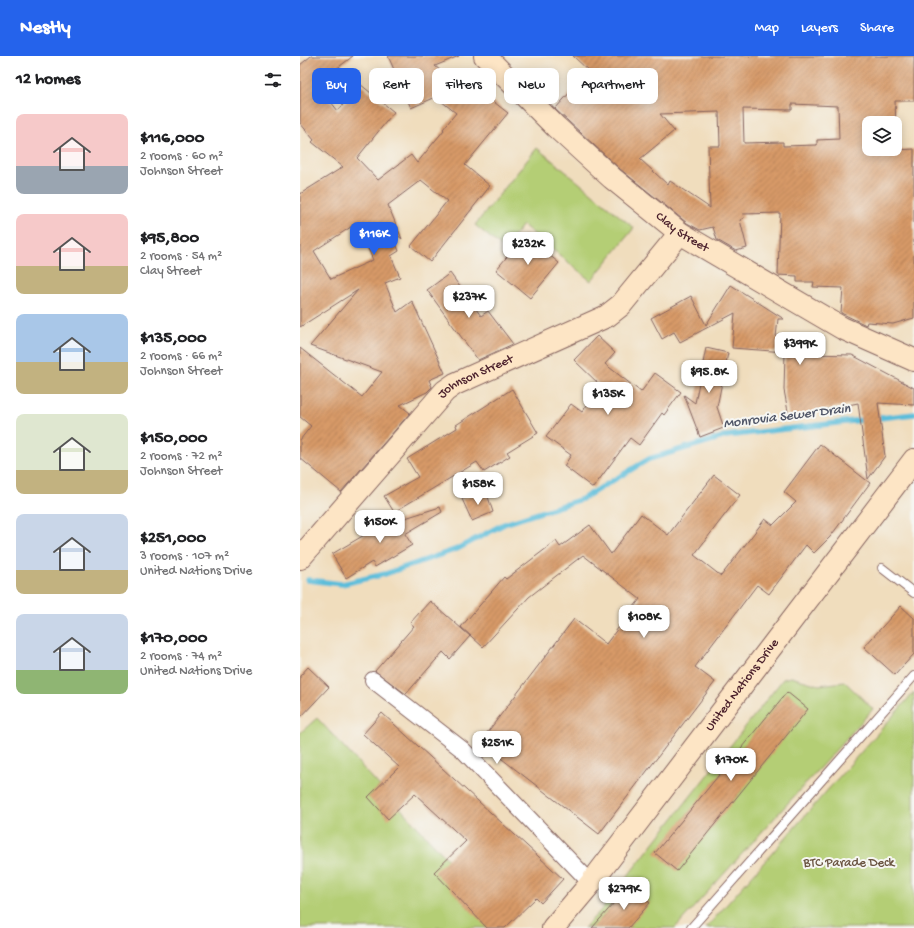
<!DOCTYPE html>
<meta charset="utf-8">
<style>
:root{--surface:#fff;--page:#f2f2f2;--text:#202124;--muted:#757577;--accent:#2563eb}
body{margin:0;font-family:"Gochi Hand",sans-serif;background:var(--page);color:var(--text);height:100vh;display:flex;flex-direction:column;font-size:15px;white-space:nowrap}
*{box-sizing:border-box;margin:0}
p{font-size:13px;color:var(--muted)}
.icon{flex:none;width:22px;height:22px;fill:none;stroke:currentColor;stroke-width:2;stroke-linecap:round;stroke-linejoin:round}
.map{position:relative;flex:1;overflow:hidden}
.sheet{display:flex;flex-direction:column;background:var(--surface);width:300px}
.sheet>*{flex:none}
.hud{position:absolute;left:12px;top:12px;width:380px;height:36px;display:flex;gap:8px}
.tools{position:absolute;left:562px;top:60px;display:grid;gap:8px}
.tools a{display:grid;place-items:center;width:40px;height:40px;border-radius:8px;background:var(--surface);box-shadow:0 2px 10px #0003;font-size:20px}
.price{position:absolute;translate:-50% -34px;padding:0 9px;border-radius:8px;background:#fff;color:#222;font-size:13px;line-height:26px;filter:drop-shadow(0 1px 2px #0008)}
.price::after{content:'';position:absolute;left:50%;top:24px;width:12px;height:9px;margin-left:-6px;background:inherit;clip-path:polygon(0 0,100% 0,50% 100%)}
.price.selected{background:var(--accent);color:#fff}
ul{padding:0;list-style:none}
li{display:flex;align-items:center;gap:12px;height:100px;padding:0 16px}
li span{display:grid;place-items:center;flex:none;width:112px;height:80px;border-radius:8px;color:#555}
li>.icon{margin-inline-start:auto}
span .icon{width:48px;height:48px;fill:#fffc;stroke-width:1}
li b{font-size:17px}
h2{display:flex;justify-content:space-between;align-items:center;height:48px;padding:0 16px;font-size:17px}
.chip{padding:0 14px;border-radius:8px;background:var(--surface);box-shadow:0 2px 10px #0003;font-size:14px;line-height:36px}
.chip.selected{background:var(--accent);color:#fff}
header{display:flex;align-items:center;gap:24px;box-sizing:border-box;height:56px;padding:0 20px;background:var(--accent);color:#fff}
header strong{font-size:19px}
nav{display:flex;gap:22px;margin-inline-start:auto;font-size:14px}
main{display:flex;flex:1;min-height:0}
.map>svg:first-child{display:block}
.green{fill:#b4ce74;stroke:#7f7650}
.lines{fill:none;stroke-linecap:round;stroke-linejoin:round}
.stream{stroke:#5cbdda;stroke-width:5.5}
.building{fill:url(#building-hatch);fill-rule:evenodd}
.lane-casing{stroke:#84625e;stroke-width:10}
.street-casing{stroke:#84625e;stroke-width:18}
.secondary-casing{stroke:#84625e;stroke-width:24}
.lane{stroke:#fff;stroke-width:8}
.street{stroke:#fff;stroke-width:16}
.secondary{stroke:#fde5c5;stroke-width:22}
.labels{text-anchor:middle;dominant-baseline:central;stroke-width:4;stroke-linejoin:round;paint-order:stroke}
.street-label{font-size:13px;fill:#4a1f2b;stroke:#f6f6f2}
.park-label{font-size:13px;fill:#6a5441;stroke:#f6f6f2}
.water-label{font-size:14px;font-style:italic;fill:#505668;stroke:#f6f6f2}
</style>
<header>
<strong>Nestly</strong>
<nav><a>Map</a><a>Layers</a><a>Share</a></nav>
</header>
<main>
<section class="sheet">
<h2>12 homes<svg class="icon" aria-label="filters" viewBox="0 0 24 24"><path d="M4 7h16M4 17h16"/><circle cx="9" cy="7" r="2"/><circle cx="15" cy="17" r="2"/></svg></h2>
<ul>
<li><span style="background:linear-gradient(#f6c9c9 65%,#9aa5b1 0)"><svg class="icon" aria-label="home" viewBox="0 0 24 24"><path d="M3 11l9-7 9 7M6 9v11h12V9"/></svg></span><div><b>$116,000</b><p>2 rooms · 60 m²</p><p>Johnson Street</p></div></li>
<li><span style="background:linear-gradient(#f6c9c9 65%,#c2b280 0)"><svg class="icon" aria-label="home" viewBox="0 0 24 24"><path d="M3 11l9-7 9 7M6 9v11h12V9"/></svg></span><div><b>$95,800</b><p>2 rooms · 54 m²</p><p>Clay Street</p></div></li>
<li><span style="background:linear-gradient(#a9c7e8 60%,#c2b280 0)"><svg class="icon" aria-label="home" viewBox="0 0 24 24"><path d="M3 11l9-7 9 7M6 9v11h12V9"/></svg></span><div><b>$135,000</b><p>2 rooms · 66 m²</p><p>Johnson Street</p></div></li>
<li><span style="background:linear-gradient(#dfe7d0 70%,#c2b280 0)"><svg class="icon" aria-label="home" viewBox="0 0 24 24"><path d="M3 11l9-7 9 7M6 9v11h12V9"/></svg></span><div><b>$150,000</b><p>2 rooms · 72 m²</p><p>Johnson Street</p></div></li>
<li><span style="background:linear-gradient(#c9d6e8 70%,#c2b280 0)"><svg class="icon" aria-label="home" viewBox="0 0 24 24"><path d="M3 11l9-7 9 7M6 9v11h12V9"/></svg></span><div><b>$251,000</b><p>3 rooms · 107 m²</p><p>United Nations Drive</p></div></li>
<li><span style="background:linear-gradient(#c9d6e8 70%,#8fb573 0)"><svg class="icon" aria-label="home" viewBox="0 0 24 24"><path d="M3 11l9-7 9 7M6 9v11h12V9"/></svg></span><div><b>$170,000</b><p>2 rooms · 74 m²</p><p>United Nations Drive</p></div></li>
</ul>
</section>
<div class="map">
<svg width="614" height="872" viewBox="0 0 614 872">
<defs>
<pattern id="building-hatch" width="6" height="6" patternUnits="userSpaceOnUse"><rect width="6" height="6" fill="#d79a67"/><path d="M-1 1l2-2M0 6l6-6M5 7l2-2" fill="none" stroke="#b07d55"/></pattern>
</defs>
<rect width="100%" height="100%" fill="#f6f6f2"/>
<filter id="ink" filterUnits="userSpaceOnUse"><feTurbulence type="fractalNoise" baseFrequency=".025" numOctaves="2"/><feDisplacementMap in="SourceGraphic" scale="8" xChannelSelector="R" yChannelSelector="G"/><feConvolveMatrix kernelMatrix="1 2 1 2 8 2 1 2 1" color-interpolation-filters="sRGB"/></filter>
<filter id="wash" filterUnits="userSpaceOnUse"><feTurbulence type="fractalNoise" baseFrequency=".012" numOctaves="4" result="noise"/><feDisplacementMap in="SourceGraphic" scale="16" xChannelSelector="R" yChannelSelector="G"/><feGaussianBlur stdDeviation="0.9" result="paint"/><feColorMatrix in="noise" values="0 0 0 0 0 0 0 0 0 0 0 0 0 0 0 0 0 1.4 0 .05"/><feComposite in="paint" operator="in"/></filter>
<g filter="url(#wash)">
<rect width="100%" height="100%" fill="#f0ddbd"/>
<g class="green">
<path d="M237 92 334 172 291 225 223 169 204 193 175 169Z"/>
<path d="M491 621 519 629 545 626 573 653 375 872H284L300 855 483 623Z"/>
<path d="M614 636V872H406Z"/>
<path d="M17 662 201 861 189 872H0V677Z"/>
</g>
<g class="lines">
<path class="stream" d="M8 524 42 528 85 518 157 493 204 468 282 443 349 403 426 380 614 358"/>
</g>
<g id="blocks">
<g class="building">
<path d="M11 0H53L17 28 38 55 60 28 94 56 57 102 78 124 111 99 117 107 144 74 143 73 156 57 136 41 111 52 88 0H159L135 10 170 39 176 32 208 57 165 109 190 130 130 206 111 190 147 145 121 124 88 149 102 183 90 173 99 195 91 200 100 221 85 227 97 256 112 245 145 317 129 324 132 331 127 336 100 349 110 357 41 436 0 402V384L11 370 0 361V292L62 341 82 316 10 290 58 234 0 271V138L43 111 12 86 14 84 0 67V9ZM57 167 73 204 31 223 14 195Z"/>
<path d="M273 0H614V45H595L597 94 614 93V262L593 268 567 266 566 269 541 257 543 232 513 231 514 226H497V220L478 219 480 157 443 158 444 162 440 164 447 192 436 195 417 184 413 171 400 174 387 167 320 113 255 53 289 15ZM492 48 538 50 539 83 517 84V89L483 90V86L444 87 443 53 492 54ZM419 56 420 90H408L410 152 370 125 368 129 340 103 374 75 360 58ZM569 67H595V93H569Z"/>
<path d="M225 179 259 207 230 242 196 214Z"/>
<path d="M150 217 181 260 188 255 213 288 178 304 127 234Z"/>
<path d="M431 229 484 263H478L476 281 511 282 510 298 552 299 614 332V349L578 347 585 400 568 423 558 347 489 361 484 334 485 296 432 292 435 257 380 286 374 276 362 283 351 262 391 240 406 269Z"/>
<path d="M297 280 315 297 305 308 341 336 355 317 381 336 364 359 362 357 339 389 330 382 293 432 264 410 271 399 246 381 271 348 282 356 301 330 274 304Z"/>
<path d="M406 292 428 297 417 351 423 369 426 371 400 381 384 339 395 347Z"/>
<path d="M212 333 238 377 207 396 210 400 184 416 177 406 94 456 84 440 118 421 107 403 157 372 156 369Z"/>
<path d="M520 388 570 427 530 481 514 497 506 489 469 538 457 529 395 611 415 626 299 778 180 686 274 563 306 588 340 543 283 499 229 541 183 591 161 571 204 521 206 523 256 485 260 491 290 469 311 498 341 458 368 479 414 419 440 439 394 499 421 520 465 463 473 469 496 446 484 436Z"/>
<path d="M186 435 193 456 172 465 162 443Z"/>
<path d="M140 451 142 456 105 478 112 489 75 511 72 506 46 522 32 498 83 468V469Z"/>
<path d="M130 545 170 580 150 603 143 596 106 638 75 615 114 570 110 567Z"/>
<path d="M601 550 614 562V598L595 619 564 591Z"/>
<path d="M8 611 29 631 0 662V620Z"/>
<path d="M487 636 508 653 377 815 355 797Z"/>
<path d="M82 657 263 823 241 847 236 842 205 872H187L134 816 166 785 115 738 88 763 68 741 99 711 63 678Z"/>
<path d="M330 829 350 847 328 872H292Z"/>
</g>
</g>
</g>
<g filter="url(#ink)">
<use href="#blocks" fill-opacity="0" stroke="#84625e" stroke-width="1"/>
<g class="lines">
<g class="lane-casing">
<g id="lane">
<path d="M582 512 614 537"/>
<path d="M391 872 614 620"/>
</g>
</g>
<g class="street-casing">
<path id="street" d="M73 624 163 694 291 827"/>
</g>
<g class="secondary-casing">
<g id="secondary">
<path id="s1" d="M185 0 256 71 312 122 380 177 542 272 614 304"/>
<path id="s2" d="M0 502 145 335 155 328 307 260 321 249 380 177"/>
<path id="s3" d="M253 872 291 827 614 404"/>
</g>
</g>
<use href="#lane" class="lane"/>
<use href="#street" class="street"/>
<use href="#secondary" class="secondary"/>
</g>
</g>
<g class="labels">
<g class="street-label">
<text stroke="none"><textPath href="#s1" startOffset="265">Clay Street</textPath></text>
<text stroke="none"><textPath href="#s2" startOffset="255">Johnson Street</textPath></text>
<text stroke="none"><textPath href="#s3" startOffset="308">United Nations Drive</textPath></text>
</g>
<g class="park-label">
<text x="549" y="807">BTC Parade Deck</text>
</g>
<g class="water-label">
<text transform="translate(487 361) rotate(-7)">Monrovia Sewer Drain</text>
</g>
</g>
</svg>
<div class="tools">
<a><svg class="icon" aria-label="layers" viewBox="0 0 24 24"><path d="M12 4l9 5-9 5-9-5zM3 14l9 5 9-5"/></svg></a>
</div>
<b class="price selected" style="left:74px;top:200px">$116K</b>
<b class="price" style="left:228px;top:210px">$232K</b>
<b class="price" style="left:169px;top:263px">$237K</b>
<b class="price" style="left:500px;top:310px">$399K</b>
<b class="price" style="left:409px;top:338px">$95.8K</b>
<b class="price" style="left:308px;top:360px">$135K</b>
<b class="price" style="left:178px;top:450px">$158K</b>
<b class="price" style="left:80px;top:488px">$150K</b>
<b class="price" style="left:344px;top:583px">$108K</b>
<b class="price" style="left:197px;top:709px">$251K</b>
<b class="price" style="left:431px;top:726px">$170K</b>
<b class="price" style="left:324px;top:855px">$279K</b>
<div class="hud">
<a class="chip selected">Buy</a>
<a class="chip">Rent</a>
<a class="chip">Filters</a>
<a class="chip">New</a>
<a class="chip">Apartment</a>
</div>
</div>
</main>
